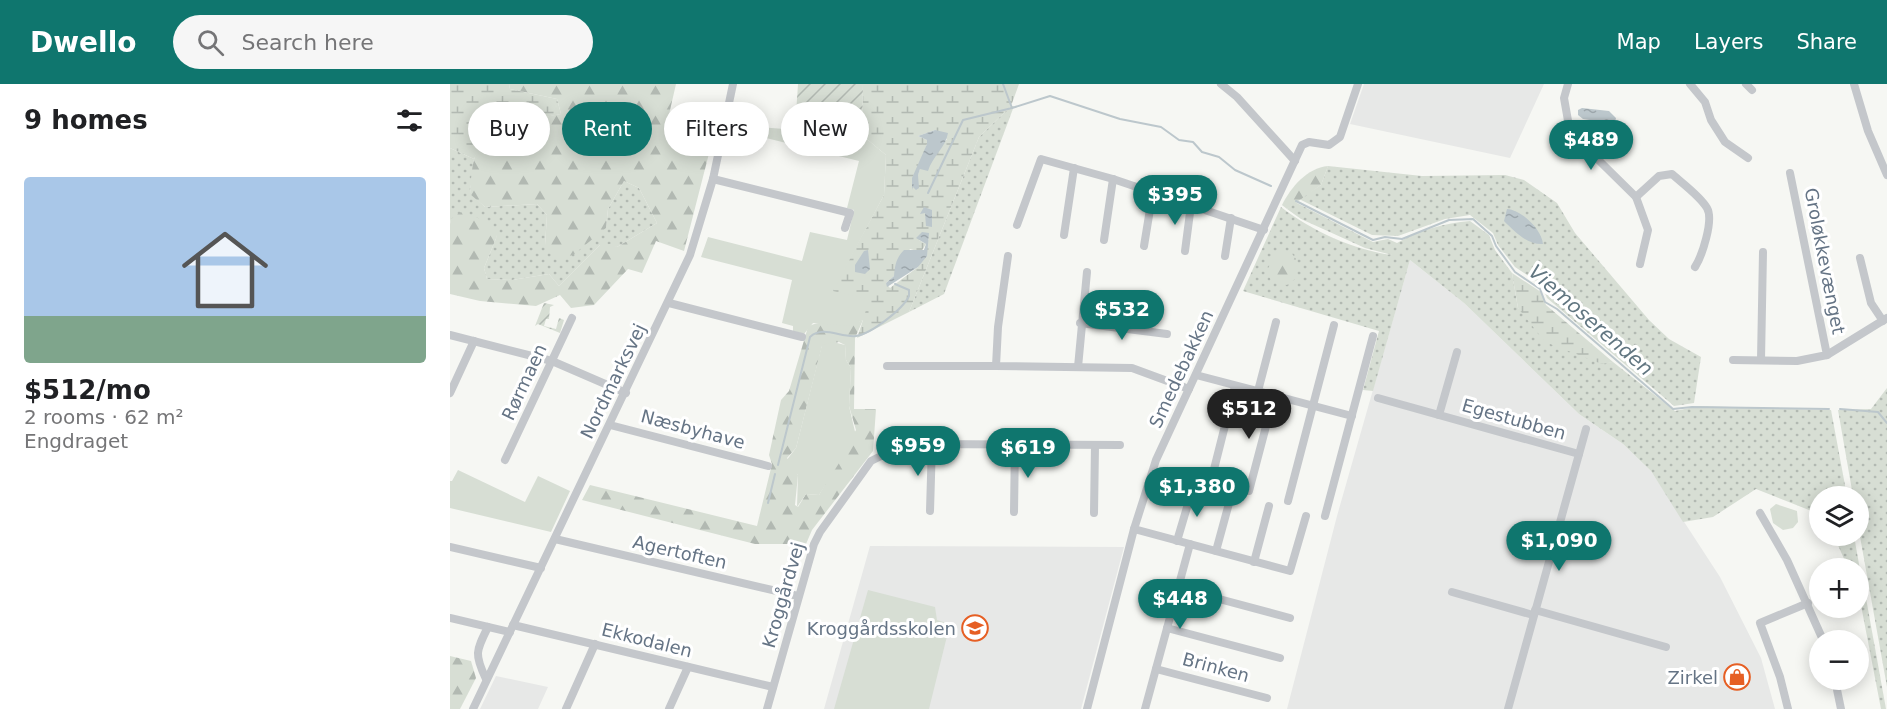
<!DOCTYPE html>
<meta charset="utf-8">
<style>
:root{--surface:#fff;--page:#f6f6f6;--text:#202124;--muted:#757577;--line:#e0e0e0;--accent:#0f766e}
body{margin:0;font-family:"DejaVu Sans",sans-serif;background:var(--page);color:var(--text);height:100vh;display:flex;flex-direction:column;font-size:22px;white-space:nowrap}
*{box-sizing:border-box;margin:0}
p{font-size:20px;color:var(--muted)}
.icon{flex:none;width:33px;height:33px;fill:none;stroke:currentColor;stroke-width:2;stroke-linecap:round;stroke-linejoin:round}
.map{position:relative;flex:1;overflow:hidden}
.panel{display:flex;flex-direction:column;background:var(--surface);width:450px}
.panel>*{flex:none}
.guide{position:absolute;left:18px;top:18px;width:570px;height:54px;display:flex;gap:12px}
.tools{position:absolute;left:1359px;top:402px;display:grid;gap:12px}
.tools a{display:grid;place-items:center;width:60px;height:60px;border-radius:50%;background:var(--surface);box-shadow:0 3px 15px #0003;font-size:30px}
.price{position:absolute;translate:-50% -51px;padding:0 14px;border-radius:21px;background:var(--accent);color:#fff;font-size:20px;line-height:39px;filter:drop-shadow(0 2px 3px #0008)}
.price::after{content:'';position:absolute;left:50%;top:36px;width:18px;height:14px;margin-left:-9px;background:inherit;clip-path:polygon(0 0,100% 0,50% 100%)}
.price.active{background:#222;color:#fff}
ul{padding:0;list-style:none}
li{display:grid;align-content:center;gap:12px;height:318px;padding:0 24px}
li+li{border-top:2px solid var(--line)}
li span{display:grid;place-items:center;height:186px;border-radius:6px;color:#555}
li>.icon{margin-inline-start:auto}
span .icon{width:108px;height:108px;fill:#fffc;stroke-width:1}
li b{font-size:26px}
h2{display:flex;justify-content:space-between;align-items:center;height:72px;padding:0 24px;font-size:26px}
.chip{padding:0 21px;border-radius:27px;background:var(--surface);box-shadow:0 3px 15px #0003;font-size:21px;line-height:54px}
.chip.active{background:var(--accent);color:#fff}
header{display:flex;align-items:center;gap:36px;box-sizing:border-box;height:84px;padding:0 30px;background:var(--accent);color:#fff}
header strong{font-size:28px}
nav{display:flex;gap:33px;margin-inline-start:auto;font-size:21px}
.search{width:420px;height:54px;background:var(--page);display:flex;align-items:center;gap:15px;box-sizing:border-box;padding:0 21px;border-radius:33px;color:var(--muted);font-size:22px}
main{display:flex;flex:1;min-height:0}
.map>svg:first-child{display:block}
.built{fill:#e7e8e7}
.grass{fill:url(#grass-dots)}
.forest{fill:url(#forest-firs);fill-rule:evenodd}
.wetland{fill:url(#wetland-marsh);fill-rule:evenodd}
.park{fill:#d7ded4}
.garden{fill:url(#garden-furrows)}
.water{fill:url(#water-ripples)}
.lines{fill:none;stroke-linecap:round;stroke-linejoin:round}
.stream{stroke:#bcc7cc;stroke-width:2}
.minor{stroke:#c4c7cb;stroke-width:8}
.labels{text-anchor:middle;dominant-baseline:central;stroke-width:6;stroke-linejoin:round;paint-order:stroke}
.street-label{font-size:18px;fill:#657485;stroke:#fff}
.poi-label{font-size:18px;fill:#657485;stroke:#fff;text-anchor:end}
.water-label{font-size:20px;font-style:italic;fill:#617681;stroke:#fff}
</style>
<header>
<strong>Dwello</strong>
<div class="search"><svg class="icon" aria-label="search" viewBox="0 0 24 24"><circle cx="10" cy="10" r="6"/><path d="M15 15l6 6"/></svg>Search here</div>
<nav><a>Map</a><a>Layers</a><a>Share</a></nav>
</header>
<main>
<section class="panel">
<h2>9 homes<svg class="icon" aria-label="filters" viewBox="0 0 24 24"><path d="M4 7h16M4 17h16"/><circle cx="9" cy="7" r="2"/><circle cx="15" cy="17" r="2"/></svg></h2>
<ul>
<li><span style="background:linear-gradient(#a9c7e8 75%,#7fa58c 0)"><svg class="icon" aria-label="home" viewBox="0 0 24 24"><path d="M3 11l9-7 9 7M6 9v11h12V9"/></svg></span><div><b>$512/mo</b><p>2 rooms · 62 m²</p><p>Engdraget</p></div></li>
</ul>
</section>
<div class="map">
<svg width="1437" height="625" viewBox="0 0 1437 625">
<defs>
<pattern id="grass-dots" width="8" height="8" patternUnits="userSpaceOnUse" patternTransform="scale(1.5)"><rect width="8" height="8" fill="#d7ded4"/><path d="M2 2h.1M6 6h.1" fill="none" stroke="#b2b9b2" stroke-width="1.8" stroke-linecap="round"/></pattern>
<pattern id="forest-firs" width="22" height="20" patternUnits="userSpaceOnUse" patternTransform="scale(1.5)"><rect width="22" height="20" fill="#d7ded4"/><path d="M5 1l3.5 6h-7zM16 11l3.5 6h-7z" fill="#b2b9b2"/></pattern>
<pattern id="wetland-marsh" width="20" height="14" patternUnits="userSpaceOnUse" patternTransform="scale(1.5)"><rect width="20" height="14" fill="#d7ded4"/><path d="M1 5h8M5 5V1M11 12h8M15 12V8" fill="none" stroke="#b2b9b2"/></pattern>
<pattern id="garden-furrows" width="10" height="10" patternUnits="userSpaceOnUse" patternTransform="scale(1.5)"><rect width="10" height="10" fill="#d7ded4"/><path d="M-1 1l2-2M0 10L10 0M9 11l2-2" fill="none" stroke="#b2b9b2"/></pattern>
<pattern id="water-ripples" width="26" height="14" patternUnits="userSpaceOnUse" patternTransform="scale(1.5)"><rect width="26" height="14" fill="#bcc7cc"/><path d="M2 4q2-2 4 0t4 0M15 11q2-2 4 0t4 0" fill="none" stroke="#9ca6ab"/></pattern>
</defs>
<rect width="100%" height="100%" fill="#f6f7f3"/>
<g class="built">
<path d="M914 0H1094L1060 74 900 40Z"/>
<path d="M960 176 1014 219 1129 330 1173 360 1201 387 1270 493 1311 574 1325 625H837L887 432Z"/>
<path d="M420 462 674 463 631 625H374Z"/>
<path d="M46 592 98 603 88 625H30Z"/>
</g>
<g class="grass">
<path d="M561 22H564L494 210 459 228 529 53Z"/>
<path d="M0 64 24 75 20 109 35 123 87 120 97 131 95 161 156 144 158 125 174 97 189 104 207 139 167 163 150 161 109 202 99 190 62 196 37 195 34 184 47 152 1 135 0 140Z"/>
<path d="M878 82 972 92 1055 91 1074 96 1107 119 1125 149 1199 236 1219 255 1251 273 1244 319 1224 322 1097 214 1091 200 1065 183 1048 161 1043 149 1020 131 995 135 948 152 922 151 849 115 871 101Z"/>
<path d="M845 118 923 158 938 155 947 159C969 146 995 139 1020 137L1039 151 1045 166 1062 189 1068 224 1152 279 1163 278 1225 327 1249 322 1381 326 1397 412H1370L1369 430 1306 405 1263 433 1233 438 1201 387 1173 360 1129 330 1014 219 960 176 923 307 913 306 929 247 793 207 831 123C862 147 904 166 942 171L915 164 851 135 837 125Z"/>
<path d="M1437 304V603L1409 447 1408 412H1403L1388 326 1421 325Z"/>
<path d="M1384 452H1404L1412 497 1409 505 1408 484H1398Z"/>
<path d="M1414 503 1436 625H1431L1409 511Z"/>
</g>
<g class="forest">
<path d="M59 0H226L218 35 265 46 234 167 206 157 192 189 178 185 144 221 121 224 110 211 86 222 30 217 0 210V140L1 135 11 128 39 138 47 152 34 184 37 195 62 196 99 190 109 202 150 161 160 160 167 163 207 139 189 104 174 97 158 125 156 144 123 171 106 175 95 161 97 131 87 120 35 123 20 110C21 99 21 87 24 76 33 38 79 36 111 30L107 15 60 5Z"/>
<path d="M878 82 871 101 837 125 832 121C841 103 857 84 878 82Z"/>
<path d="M840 167 846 175 845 195 837 201 821 197 817 186 827 168Z"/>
<path d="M413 236 405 254 404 325H426L423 367 362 446 356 460H305L132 416 140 401 307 442 322 380 319 371 331 316 339 307 358 243C375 232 392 246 413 236ZM389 258 395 261 396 276 401 284 399 322 406 346 369 411 356 410 348 423 345 421 348 391 337 374 346 364 372 262Z"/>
<path d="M0 572 21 577 26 594 10 625H0Z"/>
</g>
<g class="wetland">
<path d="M0 0H59L60 5 107 15 111 30 59 40 34 54 24 75 0 64Z"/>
<path d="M413 0H569L561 22 529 53 459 228 407 254 413 236 382 207 434 111 436 71 412 51ZM485 46 497 55 470 85 462 106 477 60V56L468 52ZM479 154 468 183 440 204 436 199 444 192 460 165 471 168 476 160 469 156Z"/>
<path d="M1062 189 1091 208 1096 221 1163 278 1152 280 1095 258 1068 224Z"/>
</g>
<g class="park">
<path d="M285 41 412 51 436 71 434 111 383 207 419 216 413 236 401 242 363 239 354 250 343 247V242L332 239 342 196 251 173 258 153 352 177 360 148 397 156 404 126 397 124 409 77 284 46Z"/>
<path d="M383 258 395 261 396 276 401 284 399 322 406 352 369 411 356 410 347 423 348 391 336 377 346 364 372 261Z"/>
<path d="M8 386 75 418 88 392 120 407 101 448 0 424V397H2Z"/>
<path d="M1326 420 1347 427 1348 438 1343 444 1333 446 1323 439 1320 425Z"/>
<path d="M418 506 485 523 487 536 500 540 479 625H384Z"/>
</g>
<g class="garden">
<path d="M348 0H413L412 51 345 46Z"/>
<path d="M94 219 104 221 100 223 99 235H96L94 242 106 245 109 234 114 236 110 249 88 240 85 242Z"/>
</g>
<g class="water">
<path d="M1132 24 1159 27 1166 34 1164 43 1158 47 1146 37 1133 35 1128 31V26Z"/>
<path d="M485 46 498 49C496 63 482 73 478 87L470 85 468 91 469 104 466 106 463 103 462 106V94L477 60V56L468 52Z"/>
<path d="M474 123 482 126V143L476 142 475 129 470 130Z"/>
<path d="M1057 125C1072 126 1092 146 1093 160 1077 161 1064 147 1054 137Z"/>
<path d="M472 148 479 149 477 172 468 183 437 203 436 199 444 192C445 181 446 174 454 166H474L476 160 466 154Z"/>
<path d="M418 166 420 185 415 190 405 188V181L414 167Z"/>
</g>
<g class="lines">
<g class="stream">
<path d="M553 0 562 24 600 12 670 35 711 43 729 56 743 58 752 68 769 73 785 86 821 102"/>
<path d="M478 109 513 36 562 24"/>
<path d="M846 117 923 156 935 153 952 155 999 136 1023 135 1042 152 1046 162 1065 188 1090 205 1095 218 1107 225 1223 325 1242 323 1379 325"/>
<path d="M1390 325 1428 328 1437 339"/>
<path d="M328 381 360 253C373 241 391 254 406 252 421 250 453 225 459 212V206L445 200"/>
<path d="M318 419 325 390"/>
</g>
<g class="minor">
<path d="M771 0 787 13 845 77"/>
<path d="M1118 0 1114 14 1120 48 1186 113 1198 146 1190 180"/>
<path d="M1240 0 1255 18 1261 36 1275 58 1298 74"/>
<path d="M1296 0 1302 6"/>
<path d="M1404 0 1418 47 1437 91"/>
<path d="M263 95 400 129 395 144"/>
<path d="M1186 113 1209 92 1222 90C1233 100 1250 112 1257 124 1264 136 1252 172 1245 183"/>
<path d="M567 141 591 75 663 95 814 146"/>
<path d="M614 151 624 84"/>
<path d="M654 156 663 95"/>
<path d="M694 162 703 107"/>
<path d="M735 167 741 121"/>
<path d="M558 172 548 243 546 282 682 284 739 305"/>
<path d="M775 172 781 134"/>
<path d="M1410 174 1421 219 1433 237"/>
<path d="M219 219 352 253"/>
<path d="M630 239 717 250"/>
<path d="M0 251 102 277 176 309"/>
<path d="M1377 271 1437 234"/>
<path d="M1283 276 1347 277 1377 271 1340 89"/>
<path d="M1311 276 1313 168"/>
<path d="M437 282H546"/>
<path d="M628 283 637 188"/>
<path d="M746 291 902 332"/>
<path d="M808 307 826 238"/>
<path d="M0 309 24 257"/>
<path d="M928 314 1129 370"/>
<path d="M989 331 1007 268"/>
<path d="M160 341 318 382"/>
<path d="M55 376 122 234"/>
<path d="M761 397 785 302"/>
<path d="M799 407 824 312"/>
<path d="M838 417 884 241"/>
<path d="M480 427 482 359"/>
<path d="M564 428 565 360"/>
<path d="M644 429 645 362"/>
<path d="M1310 429 1337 476 1373 556"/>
<path d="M875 432 923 252"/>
<path d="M684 445 840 487 856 432"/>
<path d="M105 455 348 512"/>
<path d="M727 457 743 403"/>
<path d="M0 463 91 484"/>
<path d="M766 467 781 412"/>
<path d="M804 478 819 422"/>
<path d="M728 504 840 534"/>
<path d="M1002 508 1083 531"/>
<path d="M1085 526 1216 563"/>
<path d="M0 534 60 548"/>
<path d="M63 541 323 603"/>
<path d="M717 544 830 574"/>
<path d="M706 585 817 614"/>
<path d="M36 595C24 570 26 567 38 543"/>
<path d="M1385 596 1391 625"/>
<path d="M23 625 240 171 263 95 283 0"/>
<path d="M116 625 145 560"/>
<path d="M219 625 238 583"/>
<path d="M317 625 364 460 370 448 421 377 443 366 467 360 670 361"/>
<path d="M637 625 684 445 706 376 852 61 859 58 879 61 890 53 908 0"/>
<path d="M695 625 740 460"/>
<path d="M1058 625 1136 345"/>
<path d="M1338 625 1330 593 1310 539 1358 519"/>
</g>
</g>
<defs>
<g id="school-ring" transform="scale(1.35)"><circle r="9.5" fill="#fff" stroke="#e65f24" stroke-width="1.5"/><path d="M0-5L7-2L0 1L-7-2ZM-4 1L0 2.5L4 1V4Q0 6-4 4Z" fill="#e65f24"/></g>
<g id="shop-ring" transform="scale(1.35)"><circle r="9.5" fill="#fff" stroke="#e65f24" stroke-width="1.5"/><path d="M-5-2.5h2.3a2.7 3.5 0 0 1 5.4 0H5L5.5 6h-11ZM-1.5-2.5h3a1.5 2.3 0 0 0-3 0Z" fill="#e65f24"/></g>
</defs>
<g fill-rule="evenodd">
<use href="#school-ring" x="525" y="544"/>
<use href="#shop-ring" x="1287" y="593"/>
</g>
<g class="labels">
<g class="street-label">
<text transform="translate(1375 177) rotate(79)">Groløkkevænget</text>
<text transform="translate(731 285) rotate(-65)">Smedebakken</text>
<text transform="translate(163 297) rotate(-64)">Nordmarksvej</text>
<text transform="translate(74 298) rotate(-65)">Rørmaen</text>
<text transform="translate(1064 335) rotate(16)">Egestubben</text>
<text transform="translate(243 345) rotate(15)">Næsbyhave</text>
<text transform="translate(230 468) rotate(13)">Agertoften</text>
<text transform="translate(333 511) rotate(-74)">Kroggårdvej</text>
<text transform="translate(197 556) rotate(14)">Ekkodalen</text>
<text transform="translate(766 583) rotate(15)">Brinken</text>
</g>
<g class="poi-label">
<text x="506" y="544">Kroggårdsskolen</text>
<text x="1268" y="593">Zirkel</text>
</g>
<g class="water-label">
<text transform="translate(1141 236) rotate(41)">Viemoserenden</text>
</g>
</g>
</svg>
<div class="tools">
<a><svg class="icon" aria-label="layers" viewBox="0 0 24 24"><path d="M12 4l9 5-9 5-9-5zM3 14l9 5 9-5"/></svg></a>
<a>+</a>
<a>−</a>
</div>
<b class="price" style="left:1141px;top:87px">$489</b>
<b class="price" style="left:725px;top:142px">$395</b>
<b class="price" style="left:672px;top:257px">$532</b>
<b class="price active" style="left:799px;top:356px">$512</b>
<b class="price" style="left:468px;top:393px">$959</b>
<b class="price" style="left:578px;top:395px">$619</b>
<b class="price" style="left:747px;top:434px">$1,380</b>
<b class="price" style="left:1109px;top:488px">$1,090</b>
<b class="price" style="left:730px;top:546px">$448</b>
<div class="guide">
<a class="chip">Buy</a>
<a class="chip active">Rent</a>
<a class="chip">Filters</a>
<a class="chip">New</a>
</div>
</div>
</main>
